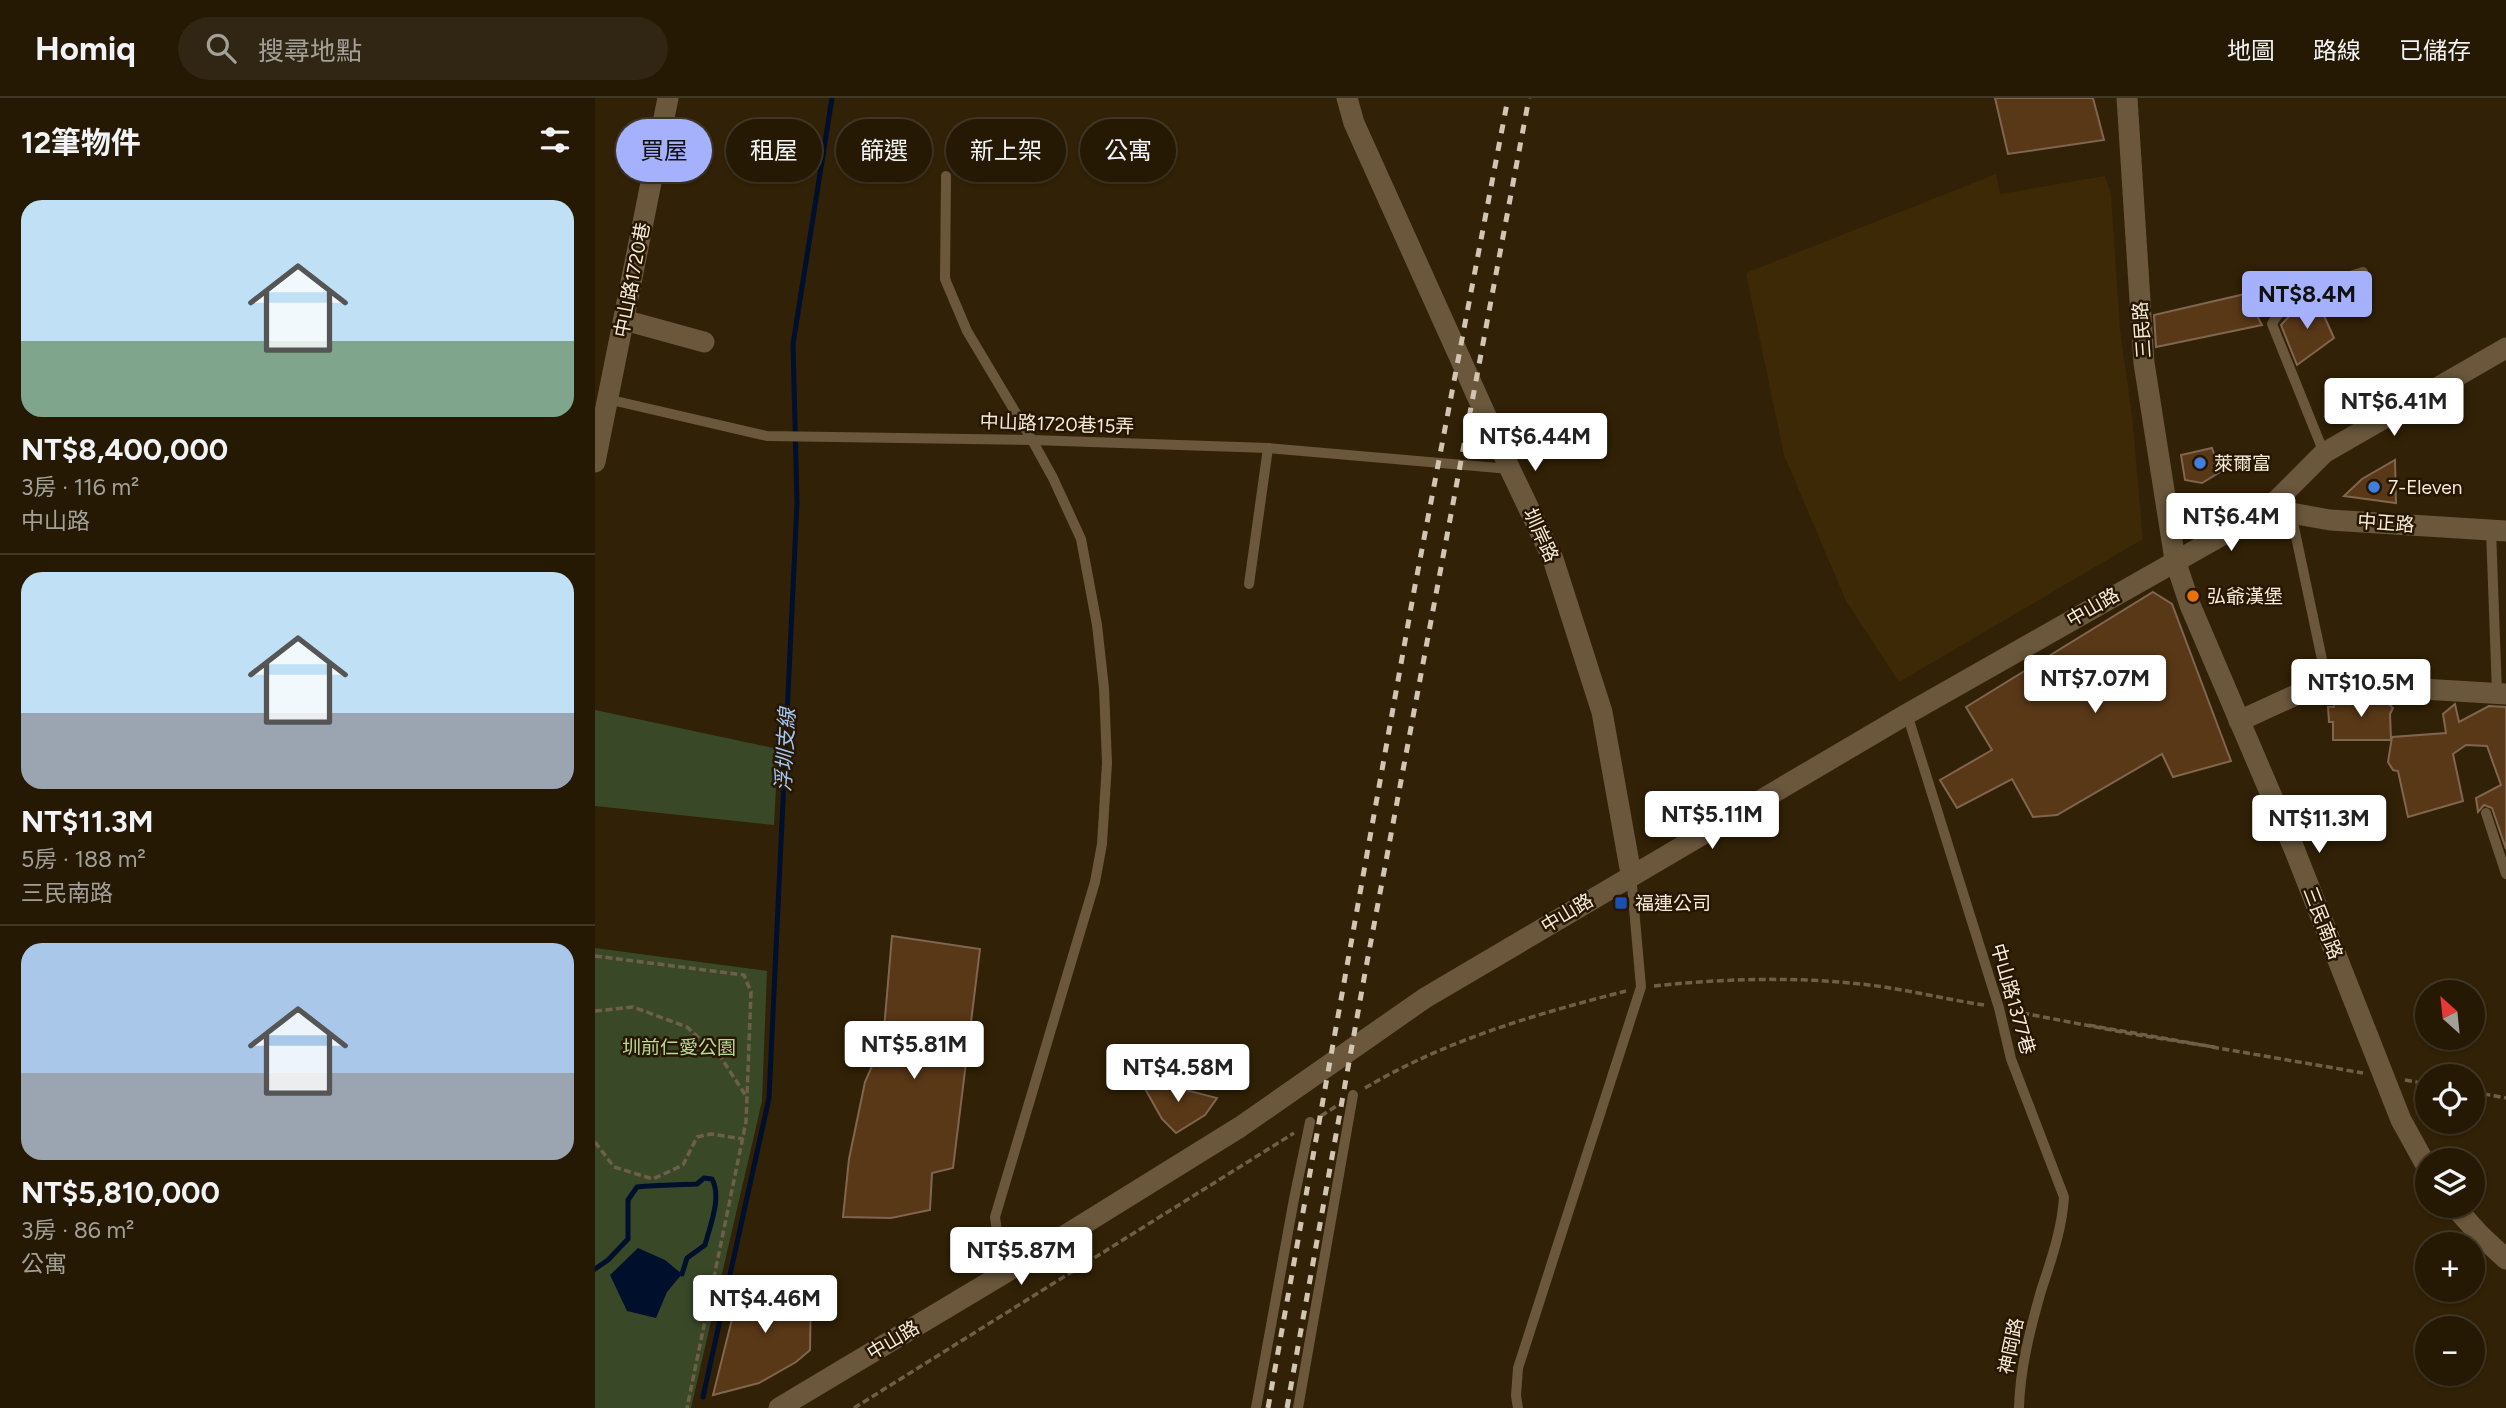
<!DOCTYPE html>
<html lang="zh-TW">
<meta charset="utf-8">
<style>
:root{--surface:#251904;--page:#312613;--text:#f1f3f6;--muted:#a3a09a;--line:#423826;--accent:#a5b1fc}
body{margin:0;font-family:Figtree,"Noto Sans TC",sans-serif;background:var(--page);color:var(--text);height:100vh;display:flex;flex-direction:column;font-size:26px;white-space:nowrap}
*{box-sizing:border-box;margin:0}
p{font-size:23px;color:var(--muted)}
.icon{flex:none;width:38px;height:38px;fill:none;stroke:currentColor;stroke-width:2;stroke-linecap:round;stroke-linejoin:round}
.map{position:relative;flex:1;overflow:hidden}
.sheet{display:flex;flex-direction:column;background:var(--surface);width:595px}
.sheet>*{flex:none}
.hud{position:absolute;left:21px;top:21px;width:665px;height:63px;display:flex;gap:14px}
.needle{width:46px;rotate:333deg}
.controls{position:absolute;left:1820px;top:882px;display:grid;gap:14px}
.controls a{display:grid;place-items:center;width:70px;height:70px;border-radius:50%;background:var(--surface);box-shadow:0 2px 5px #0004,0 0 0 2px var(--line);font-size:35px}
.price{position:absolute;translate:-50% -60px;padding:0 16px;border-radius:7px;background:#fff;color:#222;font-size:23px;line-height:46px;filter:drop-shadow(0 2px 4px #0008)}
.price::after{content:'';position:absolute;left:50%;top:42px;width:21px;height:16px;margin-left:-10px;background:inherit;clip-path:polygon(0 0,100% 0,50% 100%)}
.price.active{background:var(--accent);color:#111}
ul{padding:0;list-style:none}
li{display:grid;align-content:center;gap:14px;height:371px;padding:0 21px}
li+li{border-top:2px solid var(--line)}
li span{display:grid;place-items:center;height:217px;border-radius:21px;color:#555}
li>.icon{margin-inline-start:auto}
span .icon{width:126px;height:126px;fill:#fffc;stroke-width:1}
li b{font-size:30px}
h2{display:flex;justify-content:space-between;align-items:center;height:84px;padding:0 21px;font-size:30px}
.pill{padding:0 24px;border-radius:32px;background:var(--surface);box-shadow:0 2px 5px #0004,0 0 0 2px var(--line);font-size:24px;line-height:63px}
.pill.active{background:var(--accent);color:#111}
header{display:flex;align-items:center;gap:42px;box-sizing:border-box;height:98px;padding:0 35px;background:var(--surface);border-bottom:2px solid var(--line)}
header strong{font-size:33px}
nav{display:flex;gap:38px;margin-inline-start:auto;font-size:24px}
.search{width:490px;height:63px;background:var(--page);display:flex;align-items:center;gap:18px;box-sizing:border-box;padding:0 24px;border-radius:38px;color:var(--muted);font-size:26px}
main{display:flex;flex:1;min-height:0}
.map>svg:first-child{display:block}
.built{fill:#3e2906}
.green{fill:#394928}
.water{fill:#000f2c}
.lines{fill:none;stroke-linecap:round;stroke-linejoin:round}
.stream{stroke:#000f2c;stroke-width:5}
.building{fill:#593817;stroke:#80664f;stroke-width:2}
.path{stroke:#6e6048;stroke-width:3.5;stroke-dasharray:7 3.5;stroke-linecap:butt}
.lane{stroke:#6a573c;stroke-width:10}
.street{stroke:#6a573c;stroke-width:21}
.secondary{stroke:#6a573c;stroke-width:21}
.rail{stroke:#d1c6b4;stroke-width:5;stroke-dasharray:9 9;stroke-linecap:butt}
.shop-dot{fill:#3f7fe0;stroke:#271700;stroke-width:2.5}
.food-dot{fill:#e8710a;stroke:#271700;stroke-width:2.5}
.transit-dot{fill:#1a4fb4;stroke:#271700;stroke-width:2.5}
.labels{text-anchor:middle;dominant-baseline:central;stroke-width:5;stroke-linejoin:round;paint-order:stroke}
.street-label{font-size:19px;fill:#f5ebdb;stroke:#271700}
.poi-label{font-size:19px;fill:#f5ebdb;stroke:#271700;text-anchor:start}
.park-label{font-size:19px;fill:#b7d995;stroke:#271700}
.water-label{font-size:21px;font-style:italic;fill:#a1c6f5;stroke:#271700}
</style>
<header>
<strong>Homiq</strong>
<div class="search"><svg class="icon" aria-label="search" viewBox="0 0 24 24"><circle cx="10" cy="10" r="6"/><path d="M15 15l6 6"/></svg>搜尋地點</div>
<nav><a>地圖</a><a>路線</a><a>已儲存</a></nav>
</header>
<main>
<section class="sheet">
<h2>12筆物件<svg class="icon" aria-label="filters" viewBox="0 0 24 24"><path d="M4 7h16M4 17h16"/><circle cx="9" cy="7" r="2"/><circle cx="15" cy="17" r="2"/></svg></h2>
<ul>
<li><span style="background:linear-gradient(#bfe0f5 65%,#7fa58c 0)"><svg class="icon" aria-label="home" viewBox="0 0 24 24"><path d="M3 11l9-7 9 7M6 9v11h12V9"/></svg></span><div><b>NT$8,400,000</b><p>3房 · 116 m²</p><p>中山路</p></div></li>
<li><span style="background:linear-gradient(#bfe0f5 65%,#9aa5b1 0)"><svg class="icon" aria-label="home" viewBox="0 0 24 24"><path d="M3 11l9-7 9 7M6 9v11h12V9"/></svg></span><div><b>NT$11.3M</b><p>5房 · 188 m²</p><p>三民南路</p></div></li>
<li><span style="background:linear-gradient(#a9c7e8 60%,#9aa5b1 0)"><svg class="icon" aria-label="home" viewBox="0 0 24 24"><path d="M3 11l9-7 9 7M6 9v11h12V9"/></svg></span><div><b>NT$5,810,000</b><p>3房 · 86 m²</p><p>公寓</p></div></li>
</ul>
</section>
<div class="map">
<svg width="1911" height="1310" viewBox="0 0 1911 1310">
<rect width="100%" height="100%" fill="#312106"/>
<path class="built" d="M1401 76 1405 96 1510 78 1516 96 1525 232 1537 317 1548 441 1304 584 1251 503 1189 357 1151 175Z"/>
<g class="green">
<path d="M0 612 183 651 179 727 0 708Z"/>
<path d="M0 850 172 873 167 1003 96 1310H0Z"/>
</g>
<path class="water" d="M43 1150 70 1162 87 1176 72 1194 61 1220 32 1213 15 1177Z"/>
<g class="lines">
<g class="stream">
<path d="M0 1171 13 1162 33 1141V1102L42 1089C62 1087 81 1087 102 1086L109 1080 117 1081C127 1099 115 1128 110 1147L92 1160 87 1176"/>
<path d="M108 1299 174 1000 202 405 198 246 237 0"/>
</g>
</g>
<g class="building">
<path d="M1400 0H1498L1509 42 1413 56Z"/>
<path d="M1650 196 1667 227 1561 249 1559 217Z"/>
<path d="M1721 200 1739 240 1702 267 1686 227 1698 214Z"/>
<path d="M1617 350 1625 374 1607 385 1590 382 1586 357Z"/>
<path d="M1800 362 1801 405 1749 398 1767 381Z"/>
<path d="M1558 494 1577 506 1636 663 1578 679 1567 656 1462 717 1438 719 1417 681 1362 710 1345 682 1397 652 1371 609Z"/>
<path d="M1739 599 1789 602 1798 610 1795 616 1796 642H1738V624H1734L1733 609H1739Z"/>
<path d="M1860 606 1864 624 1894 608 1911 609V751L1897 710 1889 707 1883 714 1881 700 1906 687 1892 648 1871 647 1858 656 1868 703 1813 719 1803 673 1798 672 1793 664 1797 639 1851 635 1848 616Z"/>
<path d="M297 838 385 851 358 1070 337 1075 335 1112 296 1120 248 1119 254 1061 270 984 288 943Z"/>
<path d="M544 980 622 1000 610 1017 581 1035 567 1021Z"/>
<path d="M216 1185 215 1252 201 1264 164 1285 118 1297 144 1193Z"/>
</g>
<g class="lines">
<g class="path">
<path d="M0 858 149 877 156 894 151 1024 92 1310"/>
<path d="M1059 888C1135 880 1213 878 1289 889 1322 894 1355 902 1389 907"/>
<path d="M0 913 38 909 92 929 127 961 151 998"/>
<path d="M1417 913 1537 936 1619 949 1493 927"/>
<path d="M1617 949 1768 975"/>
<path d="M1810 982 1832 986"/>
<path d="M770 990C851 942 941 916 1031 893"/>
<path d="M1878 994 1911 1000"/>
<path d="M726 1018 743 1007"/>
<path d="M0 1044 19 1069 58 1081 88 1067 102 1039 116 1036 148 1041"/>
<path d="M259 1310 699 1035"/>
</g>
<g class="lane">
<path d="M351 78 350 181 372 233 437 342 458 380 486 441 502 527 509 590 512 665 507 746 500 784 400 1119 408 1176"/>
<path d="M12 301 172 338 437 342 673 350 915 371"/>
<path d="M1729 355 1677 226C1690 199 1740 183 1768 174"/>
<path d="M1696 415 1732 585"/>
<path d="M1896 432 1902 595"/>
<path d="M654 486 673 350"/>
<path d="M1312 616 1404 910 1416 961 1469 1099C1467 1132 1456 1162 1446 1193 1435 1232 1425 1270 1424 1310"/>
<path d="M1891 715 1911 776"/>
<path d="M661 1310 699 1101 715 1024"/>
<path d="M703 1310 758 997"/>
<path d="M923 1310 921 1298 923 1270 1046 889 1036 776"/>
</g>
<g class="street">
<path d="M29 222 109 244"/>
<path d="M0 364 73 0"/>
<path d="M1673 411 1735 422 1911 433"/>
<path d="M1644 623 1727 585 1911 596"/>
</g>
<g class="secondary">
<path d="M752 0 759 25 915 371 958 461 1007 614 1036 776"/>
<path d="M1532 0 1549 265 1580 462 1595 507 1698 748 1806 1022 1832 1069"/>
<path d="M1859 1108 1885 1137 1911 1161"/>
<path d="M184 1310 408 1176 645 1029 830 900 1312 616 1673 411 1729 355 1911 250"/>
</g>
<g class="rail">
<path d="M673 1310 819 493 913 0"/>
<path d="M692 1310 770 875 934 0"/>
</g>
</g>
<g class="shop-dot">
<circle cx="1605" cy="365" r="7"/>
<circle cx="1779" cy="389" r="7"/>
</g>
<circle class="food-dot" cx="1598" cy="498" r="7"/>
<rect class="transit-dot" x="1019" y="798" width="14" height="14" rx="3.5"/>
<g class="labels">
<g class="street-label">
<text transform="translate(37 182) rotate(-79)">中山路1720巷</text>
<text transform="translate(1547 232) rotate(-94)">三民路</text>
<text transform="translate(462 326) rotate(2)">中山路1720巷15弄</text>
<text transform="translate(1791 425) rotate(4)">中正路</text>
<text transform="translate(946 437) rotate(65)">圳岸路</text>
<text transform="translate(1498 509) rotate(-30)">中山路</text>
<text transform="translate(972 815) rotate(-31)">中山路</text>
<text transform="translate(1728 825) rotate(69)">三民南路</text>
<text transform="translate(1418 901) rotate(74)">中山路1377巷</text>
<text transform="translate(298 1242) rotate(-31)">中山路</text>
<text transform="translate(1416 1248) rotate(-78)">神岡路</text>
</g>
<g class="poi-label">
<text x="1619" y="365">萊爾富</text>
<text x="1793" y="389">7-Eleven</text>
<text x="1612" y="498">弘爺漢堡</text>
<text x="1040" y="805">福連公司</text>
</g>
<g class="park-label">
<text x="84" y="949">圳前仁愛公園</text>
</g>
<g class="water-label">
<text transform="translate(190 652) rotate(-87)">浮圳支線</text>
</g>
</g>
</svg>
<div class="controls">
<a><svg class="needle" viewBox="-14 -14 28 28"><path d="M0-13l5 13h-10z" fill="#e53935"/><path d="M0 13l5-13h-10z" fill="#a3a09a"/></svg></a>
<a><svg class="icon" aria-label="locate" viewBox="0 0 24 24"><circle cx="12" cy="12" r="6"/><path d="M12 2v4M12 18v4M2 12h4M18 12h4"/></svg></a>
<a><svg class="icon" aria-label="layers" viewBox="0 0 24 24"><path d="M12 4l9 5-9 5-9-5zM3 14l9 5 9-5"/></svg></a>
<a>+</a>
<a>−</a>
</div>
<b class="price active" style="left:1712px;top:233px">NT$8.4M</b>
<b class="price" style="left:1799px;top:340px">NT$6.41M</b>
<b class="price" style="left:940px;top:375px">NT$6.44M</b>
<b class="price" style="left:1636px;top:455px">NT$6.4M</b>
<b class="price" style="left:1500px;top:617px">NT$7.07M</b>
<b class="price" style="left:1766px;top:621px">NT$10.5M</b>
<b class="price" style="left:1117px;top:753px">NT$5.11M</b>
<b class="price" style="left:1724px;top:757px">NT$11.3M</b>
<b class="price" style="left:319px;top:983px">NT$5.81M</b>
<b class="price" style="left:583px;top:1006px">NT$4.58M</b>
<b class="price" style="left:426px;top:1189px">NT$5.87M</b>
<b class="price" style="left:170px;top:1237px">NT$4.46M</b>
<div class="hud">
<a class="pill active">買屋</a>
<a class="pill">租屋</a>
<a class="pill">篩選</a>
<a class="pill">新上架</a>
<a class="pill">公寓</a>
</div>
</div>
</main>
